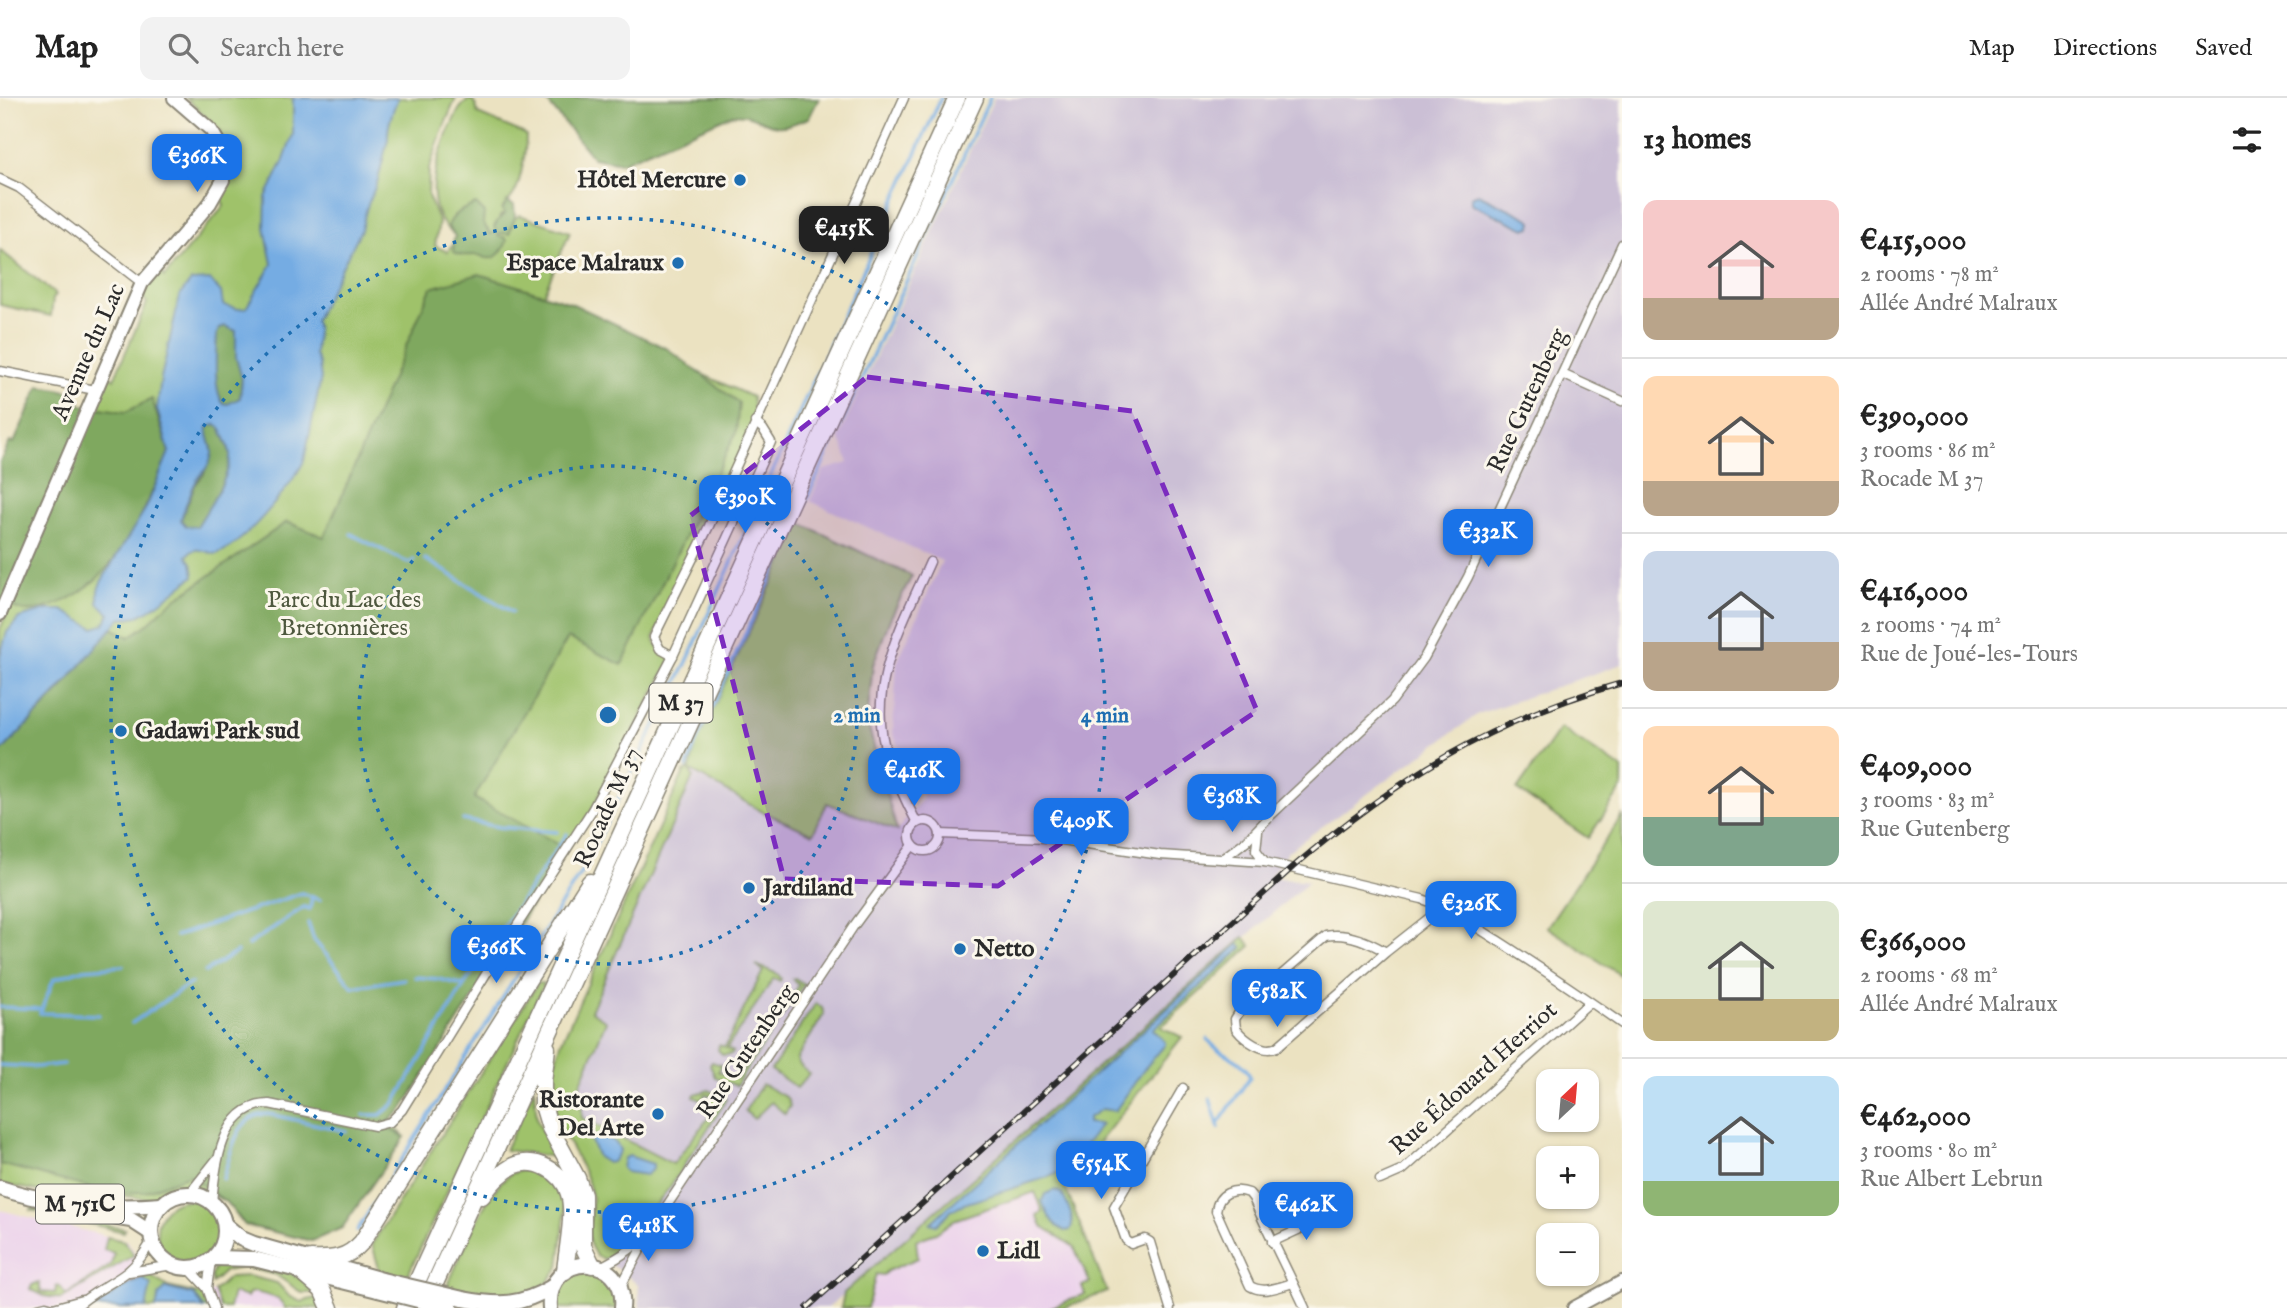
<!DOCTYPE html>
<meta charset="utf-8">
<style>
:root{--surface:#fff;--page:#f2f2f2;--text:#222;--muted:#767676;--line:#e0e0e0;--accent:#1a73e8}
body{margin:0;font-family:"IM FELL English",serif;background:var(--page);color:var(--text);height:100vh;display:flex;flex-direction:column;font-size:26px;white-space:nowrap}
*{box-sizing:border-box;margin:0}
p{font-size:23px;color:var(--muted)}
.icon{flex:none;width:38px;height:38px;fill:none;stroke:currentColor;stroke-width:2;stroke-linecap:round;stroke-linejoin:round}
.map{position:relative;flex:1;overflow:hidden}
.drawer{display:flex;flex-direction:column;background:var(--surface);width:665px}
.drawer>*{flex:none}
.needle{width:46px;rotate:26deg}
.tools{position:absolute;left:1536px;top:971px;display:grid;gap:14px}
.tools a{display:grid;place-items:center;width:63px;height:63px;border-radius:14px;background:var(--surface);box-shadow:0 2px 5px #0004;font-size:35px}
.price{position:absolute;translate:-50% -60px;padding:0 16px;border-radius:14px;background:var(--accent);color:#fff;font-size:23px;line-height:46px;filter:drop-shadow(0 2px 4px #0008)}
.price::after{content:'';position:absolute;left:50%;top:42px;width:21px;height:16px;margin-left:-10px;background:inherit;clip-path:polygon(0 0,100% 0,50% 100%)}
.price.on{background:#222;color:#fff}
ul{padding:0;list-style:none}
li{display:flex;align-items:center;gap:21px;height:175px;padding:0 21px}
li+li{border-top:2px solid var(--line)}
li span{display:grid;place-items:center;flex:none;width:196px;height:140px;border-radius:14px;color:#555}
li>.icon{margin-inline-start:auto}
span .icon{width:84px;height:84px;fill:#fffc;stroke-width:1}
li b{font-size:30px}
h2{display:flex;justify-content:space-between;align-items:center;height:84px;padding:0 21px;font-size:30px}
header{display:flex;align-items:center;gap:42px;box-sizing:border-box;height:98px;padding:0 35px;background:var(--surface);border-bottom:2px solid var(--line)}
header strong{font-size:33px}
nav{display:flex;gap:38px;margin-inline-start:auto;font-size:24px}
.search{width:490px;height:63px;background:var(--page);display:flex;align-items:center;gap:18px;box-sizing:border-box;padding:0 24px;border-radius:14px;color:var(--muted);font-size:26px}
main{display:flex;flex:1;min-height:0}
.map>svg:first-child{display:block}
.built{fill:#ebd1eb}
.industrial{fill:#cbbfd5}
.green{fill:#9fc26b;stroke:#65764b;stroke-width:2}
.forest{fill:#7fa85f;stroke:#556a45;stroke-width:2}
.water{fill:#74ace3;stroke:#506c87;stroke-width:2;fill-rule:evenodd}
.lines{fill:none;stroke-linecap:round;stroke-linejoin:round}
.stream{stroke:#74ace3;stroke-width:3.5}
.street-casing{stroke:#8b8676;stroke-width:11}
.secondary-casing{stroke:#8b8676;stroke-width:16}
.primary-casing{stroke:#8b8676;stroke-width:18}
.highway-casing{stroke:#8b8676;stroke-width:19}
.street{stroke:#fff;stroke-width:8}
.secondary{stroke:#fff;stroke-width:12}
.primary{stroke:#fff;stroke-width:14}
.highway{stroke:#fff;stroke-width:16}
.rail-casing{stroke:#2b2b2b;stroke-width:6}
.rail{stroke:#fbf7ec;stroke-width:3.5;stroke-dasharray:10;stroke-linecap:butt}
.primary-bridge-casing{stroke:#8b8676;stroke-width:18;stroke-linecap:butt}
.primary-bridge{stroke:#fff;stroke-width:14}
.marked{fill:#7b2cbf;fill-opacity:0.2;stroke:#7b2cbf;stroke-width:5;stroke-dasharray:14 9;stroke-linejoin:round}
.ring{fill:none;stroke:#1f6fb2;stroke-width:3.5;stroke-dasharray:3.5 7}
.poi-dot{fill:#1f6fb2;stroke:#fbf7ec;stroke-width:2.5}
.labels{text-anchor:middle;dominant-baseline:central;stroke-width:6;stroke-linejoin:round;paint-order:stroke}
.shield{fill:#fbf7ec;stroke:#696865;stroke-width:2}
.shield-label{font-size:23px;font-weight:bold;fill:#2b2b2b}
.poi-label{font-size:24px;font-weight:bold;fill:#2b2b2b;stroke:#fbf7ec;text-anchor:start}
.street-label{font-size:24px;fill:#2b2b2b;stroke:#fbf7ec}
.park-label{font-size:24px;fill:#4e583e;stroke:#fbf7ec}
.centre{fill:#1f6fb2;stroke:#fbf7ec;stroke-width:3.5}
.ring-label{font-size:21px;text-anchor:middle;font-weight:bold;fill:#1f6fb2;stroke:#fbf7ec;stroke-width:6;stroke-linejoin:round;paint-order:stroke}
</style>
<header>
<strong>Map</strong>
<div class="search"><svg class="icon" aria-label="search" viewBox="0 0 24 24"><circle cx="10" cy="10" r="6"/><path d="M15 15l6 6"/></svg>Search here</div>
<nav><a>Map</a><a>Directions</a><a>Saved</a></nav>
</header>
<main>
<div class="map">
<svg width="1622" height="1210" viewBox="0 0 1622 1210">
<rect width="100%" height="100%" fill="#fbf7ec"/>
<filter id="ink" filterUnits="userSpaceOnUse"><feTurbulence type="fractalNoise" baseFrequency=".0143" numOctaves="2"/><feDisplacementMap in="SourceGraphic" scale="14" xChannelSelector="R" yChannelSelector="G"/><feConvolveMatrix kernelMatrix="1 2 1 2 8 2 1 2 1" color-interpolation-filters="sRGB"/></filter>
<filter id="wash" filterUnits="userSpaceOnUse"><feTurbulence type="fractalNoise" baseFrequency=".00686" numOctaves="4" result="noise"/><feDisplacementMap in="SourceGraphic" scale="28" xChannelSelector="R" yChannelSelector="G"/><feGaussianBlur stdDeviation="1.57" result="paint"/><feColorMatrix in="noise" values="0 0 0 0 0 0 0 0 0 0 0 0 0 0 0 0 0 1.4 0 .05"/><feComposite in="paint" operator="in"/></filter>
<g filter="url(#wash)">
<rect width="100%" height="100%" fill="#ebe2c1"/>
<g class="built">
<path d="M1063 1084 1107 1194 1063 1210H841L844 1195 897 1149 936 1135 954 1122Z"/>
<path d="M0 1112 127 1143 140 1162 128 1173 146 1170 149 1177 156 1183 168 1189 199 1198 214 1193 220 1210H0Z"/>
<path d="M255 1194 278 1200 285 1210H229L233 1195 247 1199Z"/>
</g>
<path class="industrial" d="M994 0H1622V566L1478 616 1287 754 1270 779 1309 783 828 1210H640L638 1186 603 1161 596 1158 588 1141 593 1112 592 1099 585 1073 558 1026 552 1007 553 967 561 945 684 674 690 671 763 714 813 736 827 705 897 733 923 700 893 635 897 565 942 463 810 403 824 372 849 365 839 339Z"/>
<g class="green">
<path d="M186 0H456L442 33 429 71 428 98 439 124 435 148 448 154 450 149 470 145 489 133 470 109 454 117 456 138C420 113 435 64 449 32 455 20 459 6 471 1L476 8 478 16 523 35 526 38C526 52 521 82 515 94 511 102 506 104 502 112L505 115 500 118 496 132 520 117 570 134 541 202 752 299 755 324 654 539 656 546 673 558 592 712 390 1025 405 1039 342 1130 312 1143 245 1127 226 1104 191 1086 178 1089 154 1102 91 1093 77 1100 0 1086V531L108 276 114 281 147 205 142 198 160 171 164 179 224 108 221 100C232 74 231 60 218 35L221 33Z"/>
<path d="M0 152 56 197 53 201 51 218 0 207Z"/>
<path d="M800 425 912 478 890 521 873 567 867 623 897 733 827 705 813 736 763 714 690 672 693 679 591 913 606 923 576 997 582 1009V1020L673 1066 716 1010 708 1005 713 999 706 996 701 1002 694 999 695 996 709 992 727 1001 670 1089 616 1157 603 1161 596 1158C594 1153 590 1148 589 1143 586 1129 595 1111 591 1094 587 1077 579 1064 571 1049 549 1010 546 988 561 945L684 674 690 671 695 649Z"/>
<path d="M1560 630 1622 671V690L1588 740 1517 692Z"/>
<path d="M1622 718V878L1547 829Z"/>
<path d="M1244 839 1251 848 1161 929 1182 939 1070 1081 1063 1084 1107 1194 1063 1210H1050L1085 1196 1082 1188 1090 1185 1074 1149 1042 1128 1037 1117 1043 1114 1035 1094 954 1122 936 1135 916 1142 918 1160 887 1173 883 1177 876 1176 867 1210H841L844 1195Z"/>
<path d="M756 867 778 876 781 881 780 883 774 880 727 950 733 954 732 956 723 957 718 952 719 947 725 949 763 873Z"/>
<path d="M795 880 804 886 736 988 715 979 710 967 712 964 721 967 718 974 737 981 799 887 792 881Z"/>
<path d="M538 885H543L542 890 406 1181 380 1174 372 1146Z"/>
<path d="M816 905 822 910 824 916 797 960 798 965 809 976 797 990 771 972Z"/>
<path d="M762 986 787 1000 790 1008 785 1016 771 1004 754 1021 745 1013Z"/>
<path d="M534 990 537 1022 555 1059 505 1052Z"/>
<path d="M535 1072 555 1083 566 1106 559 1169 547 1185 533 1196 489 1202 446 1191C459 1163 484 1095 508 1078 515 1072 526 1072 535 1072Z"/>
<circle cx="188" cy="1133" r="31"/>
<path d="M32 1110 100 1121V1125L125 1131 124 1134 31 1112Z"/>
<path d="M107 1139 124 1143 134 1157 61 1201 44 1198 30 1191 32 1187 39 1184 41 1194 55 1195 56 1189 59 1188 66 1197 111 1167 114 1155 104 1152Z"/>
<path d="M230 1162 290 1175 318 1191 311 1195H302L276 1177 244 1169 225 1173 212 1185 211 1178 215 1168Z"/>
<path d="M579 1172 599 1174 614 1187 617 1210H557C557 1187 560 1185 579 1172Z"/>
<path d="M149 1177 168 1189 204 1197 208 1210H90L126 1187Z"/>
<path d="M248 1178 277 1185 289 1198 301 1204 322 1198 326 1210H285L278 1200 255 1194 249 1195 247 1199 233 1195 229 1210H220L214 1193 230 1179Z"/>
</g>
<g class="forest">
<path d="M544 0H819L809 20C799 23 786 30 776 28 759 24 750 14 732 17L621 65 593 60Z"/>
<path d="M507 103 514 107 515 119 509 136 502 135 498 137 499 139H505L507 143C504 151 497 162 487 160 478 159 486 157 476 157 467 157 462 159 454 154L453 144 455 138 448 128C453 115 465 110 476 106L484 114 483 125 490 136 496 134 494 129C497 122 500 120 505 115L502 112Z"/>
<path d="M479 176 571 205 668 251 739 305 736 335 622 567 568 540 474 700 567 751 402 1012 383 1028 405 1039 342 1130 312 1143 245 1127 226 1104 189 1077 145 1094 109 1095 0 1066V655L56 597 112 530 129 539 145 528 170 505 287 424 324 439 431 190Z"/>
<path d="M225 228 236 233V259L242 281 240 300 228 307 223 305C213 292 216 252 217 235L220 230Z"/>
<path d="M39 288C54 291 76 290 81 307L126 314 152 301 169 354C145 412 116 489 49 509 27 516 19 515 0 501V364L10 344 14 345Z"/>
<path d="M215 326C221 329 222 333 224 339 227 345 231 353 230 360 229 379 210 407 200 424L197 429 186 428 181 422 195 387 204 376 212 349 206 334 208 329Z"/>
</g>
<g class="water">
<path d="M293 0H398C393 11 387 29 388 41L378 82 367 109 361 132 315 222 317 233 315 257 319 265 321 280 304 363C292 387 241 451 215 456 204 453 195 447 187 458L192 465 194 478 150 512 138 518 120 521 55 597 0 655V557L7 534 19 520 47 512H62L94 530 103 527 110 516 98 505V492L101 484 147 408 169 354 157 311 161 280 180 197 191 183 210 182 221 194 223 207 238 211 246 210 272 166 265 130 266 99 284 62 293 36ZM225 228 236 233V259L242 281 240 300 228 306 223 305C213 293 216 252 217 235L220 230ZM215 326C221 329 222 332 224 338 227 345 231 352 230 360 229 380 210 407 200 424L197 429 186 428 181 422C183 413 193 388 198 380 204 373 210 367 212 356 213 347 206 339 208 329Z"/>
<path d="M1478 96 1526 119 1532 123 1531 129 1525 131 1474 107 1471 105V99Z"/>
<path d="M1239 846 1242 850 1153 931 1165 944V947L1145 970 1115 1013 1102 1011 1088 1020V1025L1101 1026 1071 1067 1054 1077 961 1107 952 1112 936 1127 930 1125Z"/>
<path d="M596 1038C605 1039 618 1042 620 1053L612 1064 607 1065 598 1059 591 1043 592 1039Z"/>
<path d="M629 1058 653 1066V1071L646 1077 626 1074 622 1070 624 1060Z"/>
<path d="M1055 1092 1062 1095C1066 1106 1077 1120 1070 1132L1065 1133C1052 1127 1047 1116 1042 1103L1045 1096Z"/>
<path d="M143 1181 151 1187 146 1210H92L130 1186Z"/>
<path d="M166 1190 194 1197 204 1210H156L159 1197Z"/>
</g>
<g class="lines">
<g class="stream">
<path d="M351 436 406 464 410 465 414 462"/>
<path d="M425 461 512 514"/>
<path d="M687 669 696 644 990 0"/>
<path d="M463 722 499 729 557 734"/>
<path d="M308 825 314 842 353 889 404 881"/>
<path d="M176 838 302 795 312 799"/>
<path d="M248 847 304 809 310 811 312 799 320 802"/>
<path d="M205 874 237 854"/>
<path d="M415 879 438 881 464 887 567 736"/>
<path d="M0 909 42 911"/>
<path d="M99 917 40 915 54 881 84 871 123 868"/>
<path d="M132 925 191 885"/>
<path d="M1208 941C1217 957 1244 959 1250 979L1218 1026"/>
<path d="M0 967 37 969 63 966"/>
<path d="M1210 1001 1219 1030"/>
<path d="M364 1017H380L394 1006 464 887"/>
<path d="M223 1081C231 1056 235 1015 269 1016L346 1033"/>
<path d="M598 1116 633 1127"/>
<path d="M357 1133 583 771 685 568 941 0"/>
</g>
</g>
</g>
<g filter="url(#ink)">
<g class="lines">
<g class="street-casing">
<g id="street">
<path d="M0 81 19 90 142 185"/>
<path d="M0 273 95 292"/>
<path d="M1562 276 1622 303"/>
<path d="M673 558 660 551 654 539 709 428 904 0"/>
<circle cx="925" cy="738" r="15"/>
<path d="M917 725C906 704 896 682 888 660 864 591 903 525 930 464"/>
<path d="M1258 733 1256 752 1265 764"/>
<path d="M940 736 1048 740 1160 757 1265 764 1422 801C1449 810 1473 827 1497 842 1539 869 1581 897 1622 926"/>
<path d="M1222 761 1246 743 1268 720 1392 603 1424 560 1468 479 1622 146"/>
<path d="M1386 854C1369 844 1346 834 1326 838L1240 913 1235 921 1236 931C1245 942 1263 956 1277 949L1386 854 1443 809"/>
<path d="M1380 1082 1403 1072 1590 904"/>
<path d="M189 1096 216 1062"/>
<path d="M212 1105C215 1069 221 1007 269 1006L375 1028 390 1024 402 1012 494 863 592 712 673 558 771 344 763 331 755 324"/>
<path d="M1272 1144 1328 1118"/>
<path d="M211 1163 207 1190 214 1210"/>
<path d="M600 1169C621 1159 638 1148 652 1130L853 829 913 747"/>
<path d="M189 1171 207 1190"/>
<path d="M129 1174 173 1167"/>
<path d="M1293 1185C1279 1189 1263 1196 1250 1188L1216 1113C1218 1095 1234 1089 1249 1095L1253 1100C1269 1137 1288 1173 1305 1210"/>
<path d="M620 1190 644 1145"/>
<path d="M38 1210 46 1208 53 1210"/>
<path d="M53 1210 82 1202"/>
<path d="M75 1210C90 1195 110 1187 127 1174 138 1165 145 1154 152 1143"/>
<path d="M1170 1210 1150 1144 1145 1141 1131 1146 1126 1142 1114 1109 1183 990"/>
</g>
</g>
<g class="secondary-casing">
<g id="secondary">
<path d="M0 516 142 185 210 105 223 82 224 70 220 47 211 32 174 0"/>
<path d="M1574 1210 1622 1184"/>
</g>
</g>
<g class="primary-casing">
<g id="primary">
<path d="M0 1090C51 1107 109 1111 162 1107"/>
<circle cx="188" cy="1133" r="37"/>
<path d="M87 1115 131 1122 151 1135"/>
<path d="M225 1127 242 1141 254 1146 382 1182"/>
<path d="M215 1160 254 1161 378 1192"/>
<path d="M463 1201C499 1208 520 1208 552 1189"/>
<path d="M550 1210C545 1152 628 1153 622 1210"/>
</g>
</g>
<g class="highway-casing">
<g id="highway">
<path d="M547 950 543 984V1007L550 1030 577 1080 583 1097V1148L592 1167"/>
<path d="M482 1098C490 1087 500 1075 513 1068 536 1058 563 1074 569 1096 575 1117 567 1151 565 1173"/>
<path d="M311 1161C332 1162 347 1161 362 1144L590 784"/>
<path d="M299 1172 322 1192 330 1210"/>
<path d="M426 1205 975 0"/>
<path d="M405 1210 957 0"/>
</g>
</g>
<use href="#street" class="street"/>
<use href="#secondary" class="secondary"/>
<use href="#primary" class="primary"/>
<use href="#highway" class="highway"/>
<g class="rail-casing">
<path id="rail" d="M807 1210 1293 769C1395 682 1492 621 1622 585"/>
</g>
<use href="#rail" class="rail"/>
<g class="primary-bridge-casing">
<g id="primary-bridge">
<path d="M382 1182 463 1201"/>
<path d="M378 1192 450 1210"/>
</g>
</g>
<use href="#primary-bridge" class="primary-bridge"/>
</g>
</g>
<path class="marked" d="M867 279 1132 313 1257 613 998 788 784 781 690 418Z"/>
<g class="ring">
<circle cx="608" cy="617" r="249"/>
<circle cx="608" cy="617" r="497"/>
</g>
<g class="poi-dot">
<circle cx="740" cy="82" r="7"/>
<circle cx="678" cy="165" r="7"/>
<circle cx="121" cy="633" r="7"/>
<circle cx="749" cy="790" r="7"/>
<circle cx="960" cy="851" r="7"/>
<circle cx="658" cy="1016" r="7"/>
<circle cx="983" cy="1153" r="7"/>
</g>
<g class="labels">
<g class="shield">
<rect x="649.5" y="585.5" width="63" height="39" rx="5"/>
<rect x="36" y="1086.5" width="88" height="39" rx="5"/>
</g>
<g class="shield-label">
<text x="681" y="605">M 37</text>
<text x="80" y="1106">M 751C</text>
</g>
<g class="poi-label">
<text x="726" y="82" text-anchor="end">Hôtel Mercure</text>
<text x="664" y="165" text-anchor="end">Espace Malraux</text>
<text x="135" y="633">Gadawi Park sud</text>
<text x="763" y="790">Jardiland</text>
<text x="974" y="851">Netto</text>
<text x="644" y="1002" text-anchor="end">Ristorante<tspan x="644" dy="28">Del Arte</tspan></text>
<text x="997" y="1153">Lidl</text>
</g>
<g class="street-label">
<text transform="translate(89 254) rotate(-66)">Avenue du Lac</text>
<text transform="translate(1528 303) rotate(-65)">Rue Gutenberg</text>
<text transform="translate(608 710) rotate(-66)">Rocade M 37</text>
<text transform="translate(747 954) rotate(-56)">Rue Gutenberg</text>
<text transform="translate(1474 981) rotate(-42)">Rue Édouard Herriot</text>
</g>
<g class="park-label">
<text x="344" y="502">Parc du Lac des<tspan x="344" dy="28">Bretonnières</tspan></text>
</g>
</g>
<circle cx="608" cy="617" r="10" class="centre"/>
<g class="ring-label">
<text x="857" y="624">2 min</text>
<text x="1105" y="624">4 min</text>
</g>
</svg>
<div class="tools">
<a><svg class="needle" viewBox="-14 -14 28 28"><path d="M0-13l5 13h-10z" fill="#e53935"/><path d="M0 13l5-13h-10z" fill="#767676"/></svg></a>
<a>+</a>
<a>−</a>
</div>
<b class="price" style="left:197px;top:96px">€366K</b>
<b class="price on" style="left:844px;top:168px">€415K</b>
<b class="price" style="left:745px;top:437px">€390K</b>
<b class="price" style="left:1488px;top:471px">€332K</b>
<b class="price" style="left:914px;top:710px">€416K</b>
<b class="price" style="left:1232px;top:736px">€368K</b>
<b class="price" style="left:1081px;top:760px">€409K</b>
<b class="price" style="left:1471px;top:843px">€326K</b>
<b class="price" style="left:496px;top:887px">€366K</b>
<b class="price" style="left:1277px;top:931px">€582K</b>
<b class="price" style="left:1101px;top:1103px">€554K</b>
<b class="price" style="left:1306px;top:1144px">€462K</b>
<b class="price" style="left:648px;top:1165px">€418K</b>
</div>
<section class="drawer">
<h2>13 homes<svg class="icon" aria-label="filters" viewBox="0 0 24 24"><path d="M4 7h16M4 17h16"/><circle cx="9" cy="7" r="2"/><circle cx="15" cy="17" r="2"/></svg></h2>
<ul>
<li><span style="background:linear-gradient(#f6c9c9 70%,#b9a48a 0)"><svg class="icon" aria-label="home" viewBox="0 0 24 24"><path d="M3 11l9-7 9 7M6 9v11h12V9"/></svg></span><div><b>€415,000</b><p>2 rooms · 78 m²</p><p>Allée André Malraux</p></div></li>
<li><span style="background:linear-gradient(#ffd9b3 75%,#b9a48a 0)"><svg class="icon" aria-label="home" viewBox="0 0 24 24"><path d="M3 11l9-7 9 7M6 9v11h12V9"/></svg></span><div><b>€390,000</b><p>3 rooms · 86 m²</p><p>Rocade M 37</p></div></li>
<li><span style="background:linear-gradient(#c9d6e8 65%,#b9a48a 0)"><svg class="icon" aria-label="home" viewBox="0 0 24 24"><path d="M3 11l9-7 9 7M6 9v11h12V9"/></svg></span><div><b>€416,000</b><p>2 rooms · 74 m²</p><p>Rue de Joué-les-Tours</p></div></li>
<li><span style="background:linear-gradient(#ffd9b3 65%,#7fa58c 0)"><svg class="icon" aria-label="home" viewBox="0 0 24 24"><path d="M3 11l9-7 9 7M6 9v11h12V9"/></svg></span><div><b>€409,000</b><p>3 rooms · 83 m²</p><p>Rue Gutenberg</p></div></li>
<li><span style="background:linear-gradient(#dfe7d0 70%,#c2b280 0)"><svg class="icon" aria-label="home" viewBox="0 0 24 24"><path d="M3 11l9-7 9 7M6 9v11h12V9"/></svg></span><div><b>€366,000</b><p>2 rooms · 68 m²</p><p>Allée André Malraux</p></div></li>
<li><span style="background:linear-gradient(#bfe0f5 75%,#8fb573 0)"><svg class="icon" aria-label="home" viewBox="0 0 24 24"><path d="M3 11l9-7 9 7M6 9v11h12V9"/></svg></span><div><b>€462,000</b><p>3 rooms · 80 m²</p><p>Rue Albert Lebrun</p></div></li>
</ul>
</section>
</main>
